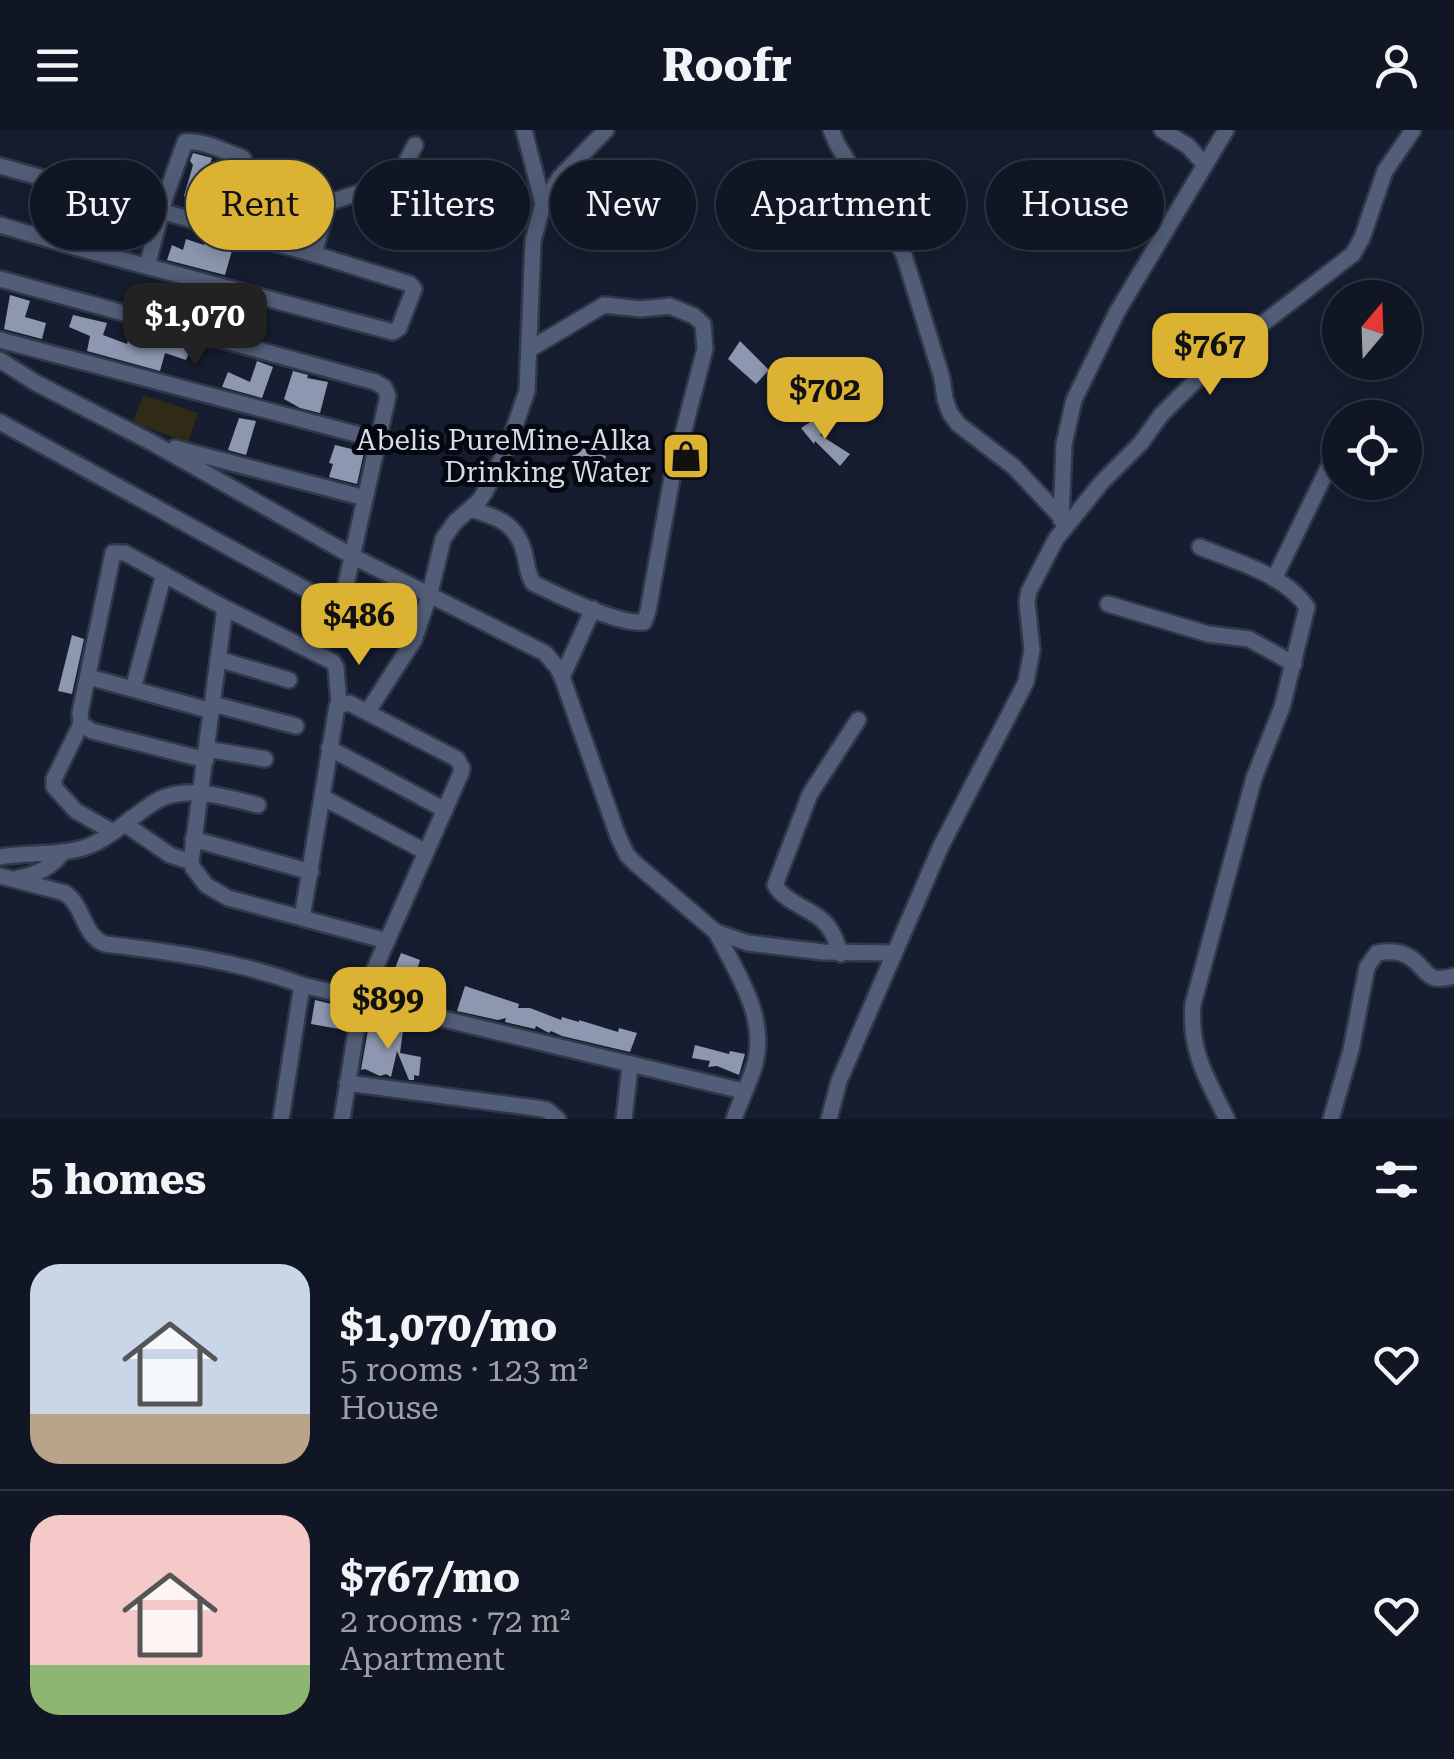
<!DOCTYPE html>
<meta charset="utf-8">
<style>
:root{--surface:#101624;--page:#191f2c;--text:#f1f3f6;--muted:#9c9fa6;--line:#303541;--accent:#dcb233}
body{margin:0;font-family:"Roboto Serif",serif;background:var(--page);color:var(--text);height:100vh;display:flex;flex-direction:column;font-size:38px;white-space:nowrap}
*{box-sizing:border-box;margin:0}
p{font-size:32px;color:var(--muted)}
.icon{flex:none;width:55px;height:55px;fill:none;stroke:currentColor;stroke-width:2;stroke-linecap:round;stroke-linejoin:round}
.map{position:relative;height:989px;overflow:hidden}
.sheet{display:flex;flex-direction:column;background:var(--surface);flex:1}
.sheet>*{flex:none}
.guide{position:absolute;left:30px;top:30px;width:1395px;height:90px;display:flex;gap:20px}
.needle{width:65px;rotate:19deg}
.controls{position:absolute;left:1322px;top:150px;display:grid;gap:20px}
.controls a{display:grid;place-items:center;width:100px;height:100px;border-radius:50%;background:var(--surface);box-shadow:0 5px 25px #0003,0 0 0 2px var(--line);font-size:50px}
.price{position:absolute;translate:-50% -85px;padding:0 22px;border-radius:20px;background:var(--accent);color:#111;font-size:32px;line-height:65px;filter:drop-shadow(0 2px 5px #0008)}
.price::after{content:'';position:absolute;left:50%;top:60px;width:30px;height:22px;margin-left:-15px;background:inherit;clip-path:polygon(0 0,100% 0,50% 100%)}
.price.current{background:#222;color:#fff}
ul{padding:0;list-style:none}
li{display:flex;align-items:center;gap:30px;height:250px;padding:0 30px}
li+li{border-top:2px solid var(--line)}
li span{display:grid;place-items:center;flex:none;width:280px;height:200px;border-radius:30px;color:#555}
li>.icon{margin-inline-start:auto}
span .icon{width:120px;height:120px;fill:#fffc;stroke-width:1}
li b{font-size:42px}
h2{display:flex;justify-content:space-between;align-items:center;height:120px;padding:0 30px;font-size:42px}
.tag{padding:0 35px;border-radius:45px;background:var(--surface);box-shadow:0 5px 25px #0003,0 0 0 2px var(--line);font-size:35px;line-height:90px}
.tag.current{background:var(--accent);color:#111}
header{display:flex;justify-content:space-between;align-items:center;height:130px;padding:0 30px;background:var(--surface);font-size:45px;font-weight:700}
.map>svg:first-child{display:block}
.green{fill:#312a17}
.building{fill:#8d97af}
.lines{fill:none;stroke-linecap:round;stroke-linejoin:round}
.minor-casing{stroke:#31384a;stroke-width:20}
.minor{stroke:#525e78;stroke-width:15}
.labels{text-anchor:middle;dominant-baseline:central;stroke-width:10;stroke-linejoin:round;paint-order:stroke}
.poi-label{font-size:28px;fill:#d6dce8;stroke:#050810;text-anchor:end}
</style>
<header><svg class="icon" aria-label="menu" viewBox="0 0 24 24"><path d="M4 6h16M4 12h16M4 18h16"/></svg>Roofr<svg class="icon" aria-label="person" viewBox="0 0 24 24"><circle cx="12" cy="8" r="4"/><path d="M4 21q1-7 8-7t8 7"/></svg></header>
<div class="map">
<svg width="1454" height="989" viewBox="0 0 1454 989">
<rect width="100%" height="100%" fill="#161d30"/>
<path class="green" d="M143 265 198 283 188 312 133 293Z"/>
<g class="building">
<path d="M193 23 212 28 197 73 184 66 193 35 190 31Z"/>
<path d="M186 109 204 115 205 111 233 117 225 145 167 130 172 115 183 120Z"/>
<path d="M10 165 30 171 25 187 46 193 42 209 4 199Z"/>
<path d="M73 185 107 193 103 205 127 214 132 197 193 214 186 230 165 223 160 241 87 221 90 206 69 197Z"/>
<path d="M740 211 769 240 756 254 728 229Z"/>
<path d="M257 231 273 237 262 268 222 257 228 242 250 252Z"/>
<path d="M293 241 308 245 307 248 328 252 320 283 300 278 284 269Z"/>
<path d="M239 288 256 291 246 325 228 320Z"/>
<path d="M815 289 823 300 820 305 850 324 840 336 815 311 814 314 801 298Z"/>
<path d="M335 315 364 322 357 354 329 347 333 334 329 333Z"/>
<path d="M576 316 606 326 598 350 572 339 575 333 571 331Z"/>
<path d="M72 505 84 509 72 564 58 561Z"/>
<path d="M401 823 420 830 414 850 441 856 436 875 417 871 414 868 396 863 401 843 394 841Z"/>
<path d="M465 856 519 874 518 878H530L561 890 562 887 579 892V890L618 902 619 898 637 903 630 922 562 906 551 901 549 903 536 896 535 899 505 892 506 888 498 890 457 881Z"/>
<path d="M315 870 348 878 345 900 311 894Z"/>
<path d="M391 891 404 893 400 923 421 927 419 946 414 945V950H409L397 921 391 947 386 944 380 946 365 939 361 940 369 894 390 901Z"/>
<path d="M695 915 729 924 730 921 745 924 739 945 717 936 708 937 710 931 692 928Z"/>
</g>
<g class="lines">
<g class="minor-casing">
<g id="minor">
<path d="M831 0 837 14 904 125 942 248 945 269 950 283 958 294 1014 337 1061 387"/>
<path d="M1162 0 1188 16 1205 35"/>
<path d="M0 36 314 124 410 154 414 159 399 198 393 202 78 118 0 95"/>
<path d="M543 74 560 47 606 0"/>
<path d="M314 124 326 79 330 72 393 52 399 46 415 15"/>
<path d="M147 136 165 68 185 12C204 10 225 22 243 28"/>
<path d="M0 149 375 252 384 257 388 266 342 472 338 477 0 292"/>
<path d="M0 210 379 310"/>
<path d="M0 230 36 253 151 312 352 426 545 523 557 537 562 547 618 706 627 725 636 734 716 802 748 813 823 822 894 823"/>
<path d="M175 318 365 368"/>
<path d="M470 379C496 387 516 392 524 422 527 433 527 443 533 453 558 465 618 495 644 492L648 481 673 342 705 219 703 194 694 186 670 176 641 179 604 175 530 219"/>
<path d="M1061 390 1064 314 1074 270 1117 182 1226 0"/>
<path d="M1200 417C1236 432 1284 444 1307 477L1282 577 1254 648 1193 874C1189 921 1207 949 1227 989"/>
<path d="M1274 449 1332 330"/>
<path d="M1108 474 1208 504 1249 509 1294 534"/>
<path d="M225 478 191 732 193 738 206 755 228 768 387 811"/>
<path d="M218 529 289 550"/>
<path d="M89 547 212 581"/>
<path d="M562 547 593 479"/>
<path d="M133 559 164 444"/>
<path d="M213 574 296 596"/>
<path d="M368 581 414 510 430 463 443 409 455 392 479 371 485 362 508 316 527 261 533 111 543 74 524 0"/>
<path d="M81 594 54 649V657L76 681 113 702"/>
<path d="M329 618 445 680"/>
<path d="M207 619 265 629"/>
<path d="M206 630 92 601 81 594 80 583 113 423H125L225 478 333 532 336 537 339 575"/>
<path d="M322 667 426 722"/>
<path d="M125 694 170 725 191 732"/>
<path d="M193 709 311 742"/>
<path d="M0 727C28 722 59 726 86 717 103 711 118 699 132 688 141 682 149 675 158 670 189 654 227 668 258 675"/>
<path d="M0 746 65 763C85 777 82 805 105 814 172 822 238 831 302 855L743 961"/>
<path d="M18 748C37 744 51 738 63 722"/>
<path d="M302 788 337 576 349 573 457 629 462 638 461 643 361 870 342 989"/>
<path d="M716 802C737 844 769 888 754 937 749 954 740 971 734 989"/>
<path d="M841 824C836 811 832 798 821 789 806 777 784 771 775 755L810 664 858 590"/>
<path d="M347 953 536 978 547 980 558 989"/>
<path d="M281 989 302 855"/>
<path d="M624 989 630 936"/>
<path d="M829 989 839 951 941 716 1026 552 1032 520 1027 472 1029 461 1056 409 1102 352 1141 313 1161 285 1177 269 1222 225 1353 124 1362 108 1385 41 1413 0"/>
<path d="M1331 989 1351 920 1367 837 1377 823C1388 821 1401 821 1411 828 1429 841 1426 854 1454 846"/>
</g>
</g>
<use href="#minor" class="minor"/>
</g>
<defs>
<g id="shop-square" transform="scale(2.5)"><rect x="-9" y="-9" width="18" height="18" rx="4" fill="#dcb233" stroke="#050810"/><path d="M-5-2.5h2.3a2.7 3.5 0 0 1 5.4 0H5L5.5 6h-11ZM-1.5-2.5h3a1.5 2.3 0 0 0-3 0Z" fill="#111"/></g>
</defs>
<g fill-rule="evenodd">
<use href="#shop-square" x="686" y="326"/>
</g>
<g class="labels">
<g class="poi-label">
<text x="651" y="310">Abelis PureMine-Alka<tspan x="651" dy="32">Drinking Water</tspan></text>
</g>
</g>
</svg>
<div class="controls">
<a><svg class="needle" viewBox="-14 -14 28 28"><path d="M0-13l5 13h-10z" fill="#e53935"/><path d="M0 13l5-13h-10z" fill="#9c9fa6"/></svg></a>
<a><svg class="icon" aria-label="locate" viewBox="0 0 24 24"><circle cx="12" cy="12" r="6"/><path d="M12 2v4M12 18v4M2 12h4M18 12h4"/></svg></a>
</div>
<b class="price current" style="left:195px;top:238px">$1,070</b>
<b class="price" style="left:1210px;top:268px">$767</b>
<b class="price" style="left:825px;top:312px">$702</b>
<b class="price" style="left:359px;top:538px">$486</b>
<b class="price" style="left:388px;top:922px">$899</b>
<div class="guide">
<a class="tag">Buy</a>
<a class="tag current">Rent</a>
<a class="tag">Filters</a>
<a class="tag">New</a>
<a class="tag">Apartment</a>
<a class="tag">House</a>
</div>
</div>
<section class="sheet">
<h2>5 homes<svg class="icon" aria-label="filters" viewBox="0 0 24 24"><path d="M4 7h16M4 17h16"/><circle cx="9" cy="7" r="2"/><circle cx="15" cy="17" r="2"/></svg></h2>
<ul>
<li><span style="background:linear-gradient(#c9d6e8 75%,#b9a48a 0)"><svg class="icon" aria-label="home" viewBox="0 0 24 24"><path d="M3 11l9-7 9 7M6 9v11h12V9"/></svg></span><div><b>$1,070/mo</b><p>5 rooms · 123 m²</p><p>House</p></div><svg class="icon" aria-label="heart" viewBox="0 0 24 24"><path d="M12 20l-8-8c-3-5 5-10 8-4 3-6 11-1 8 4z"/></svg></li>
<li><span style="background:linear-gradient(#f6c9c9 75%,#8fb573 0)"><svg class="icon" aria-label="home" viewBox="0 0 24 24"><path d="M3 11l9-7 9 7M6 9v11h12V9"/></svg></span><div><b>$767/mo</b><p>2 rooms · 72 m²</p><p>Apartment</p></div><svg class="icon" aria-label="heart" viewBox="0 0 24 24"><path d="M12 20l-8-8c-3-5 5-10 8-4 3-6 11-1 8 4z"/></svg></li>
</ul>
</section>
